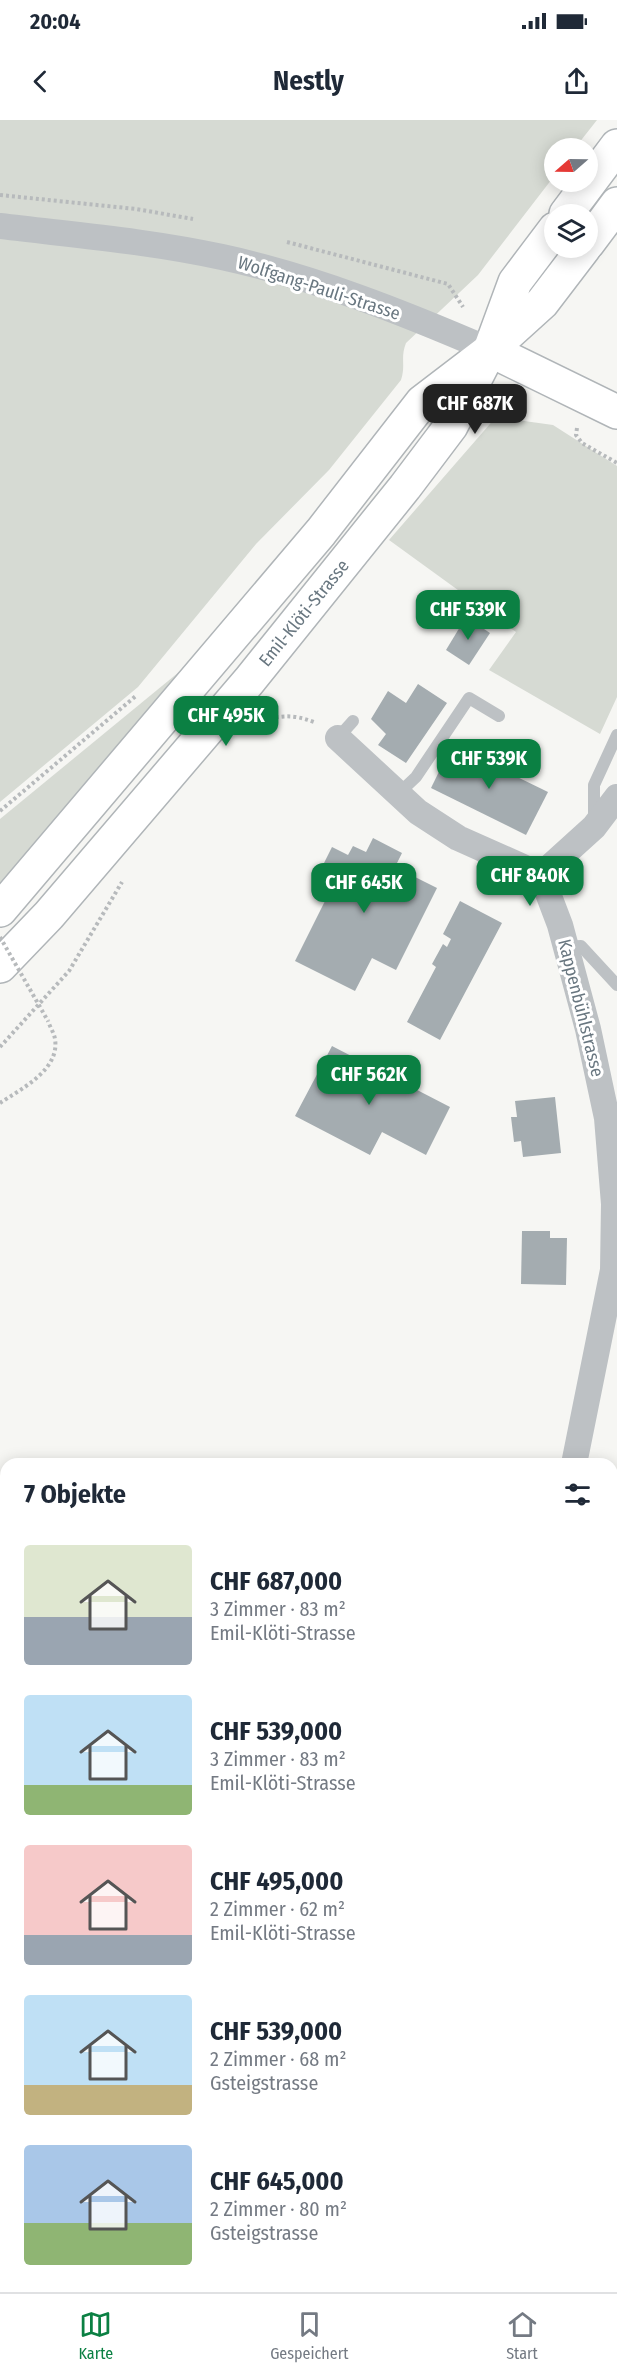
<!DOCTYPE html>
<html lang="de">
<meta charset="utf-8">
<style>
:root{--surface:#fff;--page:#f2f2f3;--text:#1f2937;--muted:#747a83;--line:#e0e1e3;--accent:#0b8043}
body{margin:0;font-family:"Fira Sans Condensed",sans-serif;background:var(--page);color:var(--text);height:100vh;display:flex;flex-direction:column;font-size:22px;white-space:nowrap}
*{box-sizing:border-box;margin:0}
p{font-size:20px;color:var(--muted)}
.icon{flex:none;width:33px;height:33px;fill:none;stroke:currentColor;stroke-width:2;stroke-linecap:round;stroke-linejoin:round}
.map{position:relative;flex:1;overflow:hidden}
.drawer{position:absolute;left:0px;top:1338px;width:618px;height:834px;display:flex;flex-direction:column;background:var(--surface);border-radius:18px 18px 0 0;box-shadow:0 3px 15px #0003}
.drawer>*{flex:none}
.needle{width:39px;rotate:250deg}
.fabs{position:absolute;left:544px;top:18px;display:grid;gap:12px}
.fabs a{display:grid;place-items:center;width:54px;height:54px;border-radius:50%;background:var(--surface);box-shadow:0 3px 15px #0003;font-size:30px}
.price{position:absolute;translate:-50% -51px;padding:0 14px;border-radius:12px;background:var(--accent);color:#fff;font-size:20px;line-height:39px;filter:drop-shadow(0 2px 3px #0008)}
.price::after{content:'';position:absolute;left:50%;top:36px;width:18px;height:14px;margin-left:-9px;background:inherit;clip-path:polygon(0 0,100% 0,50% 100%)}
.price.active{background:#222;color:#fff}
ul{padding:0;list-style:none}
li{display:flex;align-items:center;gap:18px;height:150px;padding:0 24px}
li span{display:grid;place-items:center;flex:none;width:168px;height:120px;border-radius:6px;color:#555}
li>.icon{margin-inline-start:auto}
span .icon{width:72px;height:72px;fill:#fffc;stroke-width:1}
li b{font-size:26px}
h2{display:flex;justify-content:space-between;align-items:center;height:72px;padding:0 24px;font-size:26px}
.status{display:flex;justify-content:space-between;align-items:center;height:42px;padding:0 30px;background:var(--surface);direction:ltr}
.status svg{height:16px;fill:currentColor}
header{display:flex;justify-content:space-between;align-items:center;height:78px;padding:0 24px;background:var(--surface);font-size:27px;font-weight:700}
.dock{display:flex;justify-content:space-around;align-items:center;height:84px;border-top:2px solid var(--line);background:var(--surface);font-size:16px;color:var(--muted)}
.dock a{display:grid;justify-items:center;gap:3px}
.dock .active{color:var(--accent)}
.map>svg:first-child{display:block}
.green{fill:#d6dad3}
.building{fill:#a4acb0}
.lines{fill:none;stroke-linecap:round;stroke-linejoin:round}
.secondary-casing{stroke:#b0b5b8;stroke-width:36}
.path{stroke:#b7babc;stroke-width:4;stroke-dasharray:3 3;stroke-linecap:butt}
.lane{stroke:#bdc1c4;stroke-width:12}
.street{stroke:#bdc1c4;stroke-width:26}
.secondary{stroke:#fff;stroke-width:33}
.path-bridge{stroke:#b7babc;stroke-width:4;stroke-dasharray:3 3;stroke-linecap:butt}
.labels{text-anchor:middle;dominant-baseline:central;stroke-width:6;stroke-linejoin:round;paint-order:stroke}
.street-label{font-size:18px;fill:#697780;stroke:#fff}
</style>
<div class="status"><b>20:04</b><svg viewBox="0 0 49 12"><path d="M0 12V9h3v3zM5 12V6h3v6zM10 12V3h3v9zM15 12V0h3v12zM26 1h20v11H26zM47 4h2v5h-2z"/></svg></div>
<header><svg class="icon" aria-label="back" viewBox="0 0 24 24"><path d="M15 5l-7 7 7 7"/></svg>Nestly<svg class="icon" aria-label="share" viewBox="0 0 24 24"><path d="M12 15V3M7 8l5-5 5 5M5 13v7h14v-7"/></svg></header>
<div class="map">
<svg width="617" height="2172" viewBox="0 0 617 2172">
<rect width="100%" height="100%" fill="#f6f6f3"/>
<g class="green">
<path d="M0 0H597L575 28H555V55L478 155 406 223C400 238 406 245 401 260L329 350 256 424 138 567 0 682Z"/>
<path d="M496 297 553 305 617 346V577L600 614 489 550 516 512 389 420Z"/>
<path d="M179 552 182 554 0 763V699Z"/>
<path d="M612 1945 617 1946V2172H449V2166H612Z"/>
</g>
<g class="building">
<path d="M466 497 490 513 469 545 446 530Z"/>
<path d="M418 564 447 583 406 643 378 625 386 614 371 599 388 571 406 583Z"/>
<path d="M452 625 548 672 526 715 431 668Z"/>
<path d="M373 718 402 733 395 747 437 768 396 850 372 838 355 871 295 841 334 763 318 755 332 727 348 735 353 726 366 732Z"/>
<path d="M460 781 502 803 440 920 407 902 436 847 432 844 443 824 447 827 451 819 443 814Z"/>
<path d="M332 926 450 987 426 1035 382 1012 370 1035 295 996Z"/>
<path d="M555 977 561 1033 523 1037 521 1021 514 1022 511 997H517L515 981Z"/>
<path d="M522 1111H550V1118H567L566 1165 521 1164Z"/>
</g>
<g class="lines">
<g class="secondary-casing">
<g id="secondary">
<path d="M566 94 617 26"/>
<path d="M588 123 617 84"/>
<path d="M490 230 617 292"/>
<path d="M0 790 321 412 422 282 490 230 542 183 584 128"/>
<path d="M0 846 49 795 249 561 405 367 451 306 490 230 515 162 555 109"/>
</g>
</g>
<g class="path">
<path d="M0 75 136 89 193 99"/>
<path d="M287 122 448 164 463 187"/>
<path d="M577 308 576 315 582 323 617 343"/>
<path d="M258 602C281 595 292 594 314 602"/>
<path d="M0 691 137 575"/>
<path d="M0 927 69 851 122 762"/>
<path d="M0 983C21 969 60 950 55 919 54 913 50 907 48 901"/>
<path d="M612 1941 617 1942"/>
<path d="M592 2172V2166"/>
</g>
<g class="lane">
<path d="M338 618 353 601"/>
<path d="M398 674 416 657 469 578 499 596"/>
<path d="M594 700V665L617 615"/>
<path d="M566 827 581 826 617 865"/>
</g>
<g class="street">
<path d="M0 106C74 115 149 121 222 137 314 157 404 193 490 230"/>
<path d="M338 618 418 692 458 718 541 755"/>
<path d="M541 755 560 805 588 909 607 998 614 1084 613 1150 574 1344"/>
<path d="M541 755 594 707 617 677"/>
<path d="M441 2172V2166"/>
</g>
<use href="#secondary" class="secondary"/>
<path class="path-bridge" d="M0 817 48 901"/>
</g>
<g class="labels">
<g class="street-label">
<text transform="translate(319 168) rotate(18)">Wolfgang-Pauli-Strasse</text>
<text transform="translate(304 493) rotate(-51)">Emil-Klöti-Strasse</text>
<text transform="translate(581 888) rotate(76)">Kappenbühlstrasse</text>
</g>
</g>
</svg>
<div class="fabs">
<a><svg class="needle" viewBox="-14 -14 28 28"><path d="M0-13l5 13h-10z" fill="#e53935"/><path d="M0 13l5-13h-10z" fill="#747a83"/></svg></a>
<a><svg class="icon" aria-label="layers" viewBox="0 0 24 24"><path d="M12 4l9 5-9 5-9-5zM3 14l9 5 9-5"/></svg></a>
</div>
<b class="price active" style="left:475px;top:315px">CHF 687K</b>
<b class="price" style="left:468px;top:521px">CHF 539K</b>
<b class="price" style="left:226px;top:627px">CHF 495K</b>
<b class="price" style="left:489px;top:670px">CHF 539K</b>
<b class="price" style="left:530px;top:787px">CHF 840K</b>
<b class="price" style="left:364px;top:794px">CHF 645K</b>
<b class="price" style="left:369px;top:986px">CHF 562K</b>
<section class="drawer">
<h2>7 Objekte<svg class="icon" aria-label="filters" viewBox="0 0 24 24"><path d="M4 7h16M4 17h16"/><circle cx="9" cy="7" r="2"/><circle cx="15" cy="17" r="2"/></svg></h2>
<ul>
<li><span style="background:linear-gradient(#dfe7d0 60%,#9aa5b1 0)"><svg class="icon" aria-label="home" viewBox="0 0 24 24"><path d="M3 11l9-7 9 7M6 9v11h12V9"/></svg></span><div><b>CHF 687,000</b><p>3 Zimmer · 83 m²</p><p>Emil-Klöti-Strasse</p></div></li>
<li><span style="background:linear-gradient(#bfe0f5 75%,#8fb573 0)"><svg class="icon" aria-label="home" viewBox="0 0 24 24"><path d="M3 11l9-7 9 7M6 9v11h12V9"/></svg></span><div><b>CHF 539,000</b><p>3 Zimmer · 83 m²</p><p>Emil-Klöti-Strasse</p></div></li>
<li><span style="background:linear-gradient(#f6c9c9 75%,#9aa5b1 0)"><svg class="icon" aria-label="home" viewBox="0 0 24 24"><path d="M3 11l9-7 9 7M6 9v11h12V9"/></svg></span><div><b>CHF 495,000</b><p>2 Zimmer · 62 m²</p><p>Emil-Klöti-Strasse</p></div></li>
<li><span style="background:linear-gradient(#bfe0f5 75%,#c2b280 0)"><svg class="icon" aria-label="home" viewBox="0 0 24 24"><path d="M3 11l9-7 9 7M6 9v11h12V9"/></svg></span><div><b>CHF 539,000</b><p>2 Zimmer · 68 m²</p><p>Gsteigstrasse</p></div></li>
<li><span style="background:linear-gradient(#a9c7e8 65%,#8fb573 0)"><svg class="icon" aria-label="home" viewBox="0 0 24 24"><path d="M3 11l9-7 9 7M6 9v11h12V9"/></svg></span><div><b>CHF 645,000</b><p>2 Zimmer · 80 m²</p><p>Gsteigstrasse</p></div></li>
</ul>
</section>
</div>
<nav class="dock">
<a class="active"><svg class="icon" aria-label="map" viewBox="0 0 24 24"><path d="M3 6l6-2 6 2 6-2v14l-6 2-6-2-6 2zM9 4v14M15 6v14"/></svg>Karte</a>
<a><svg class="icon" aria-label="saved" viewBox="0 0 24 24"><path d="M7 4h10v16l-5-4-5 4z"/></svg>Gespeichert</a>
<a><svg class="icon" aria-label="home" viewBox="0 0 24 24"><path d="M3 11l9-7 9 7M6 9v11h12V9"/></svg>Start</a>
</nav>
